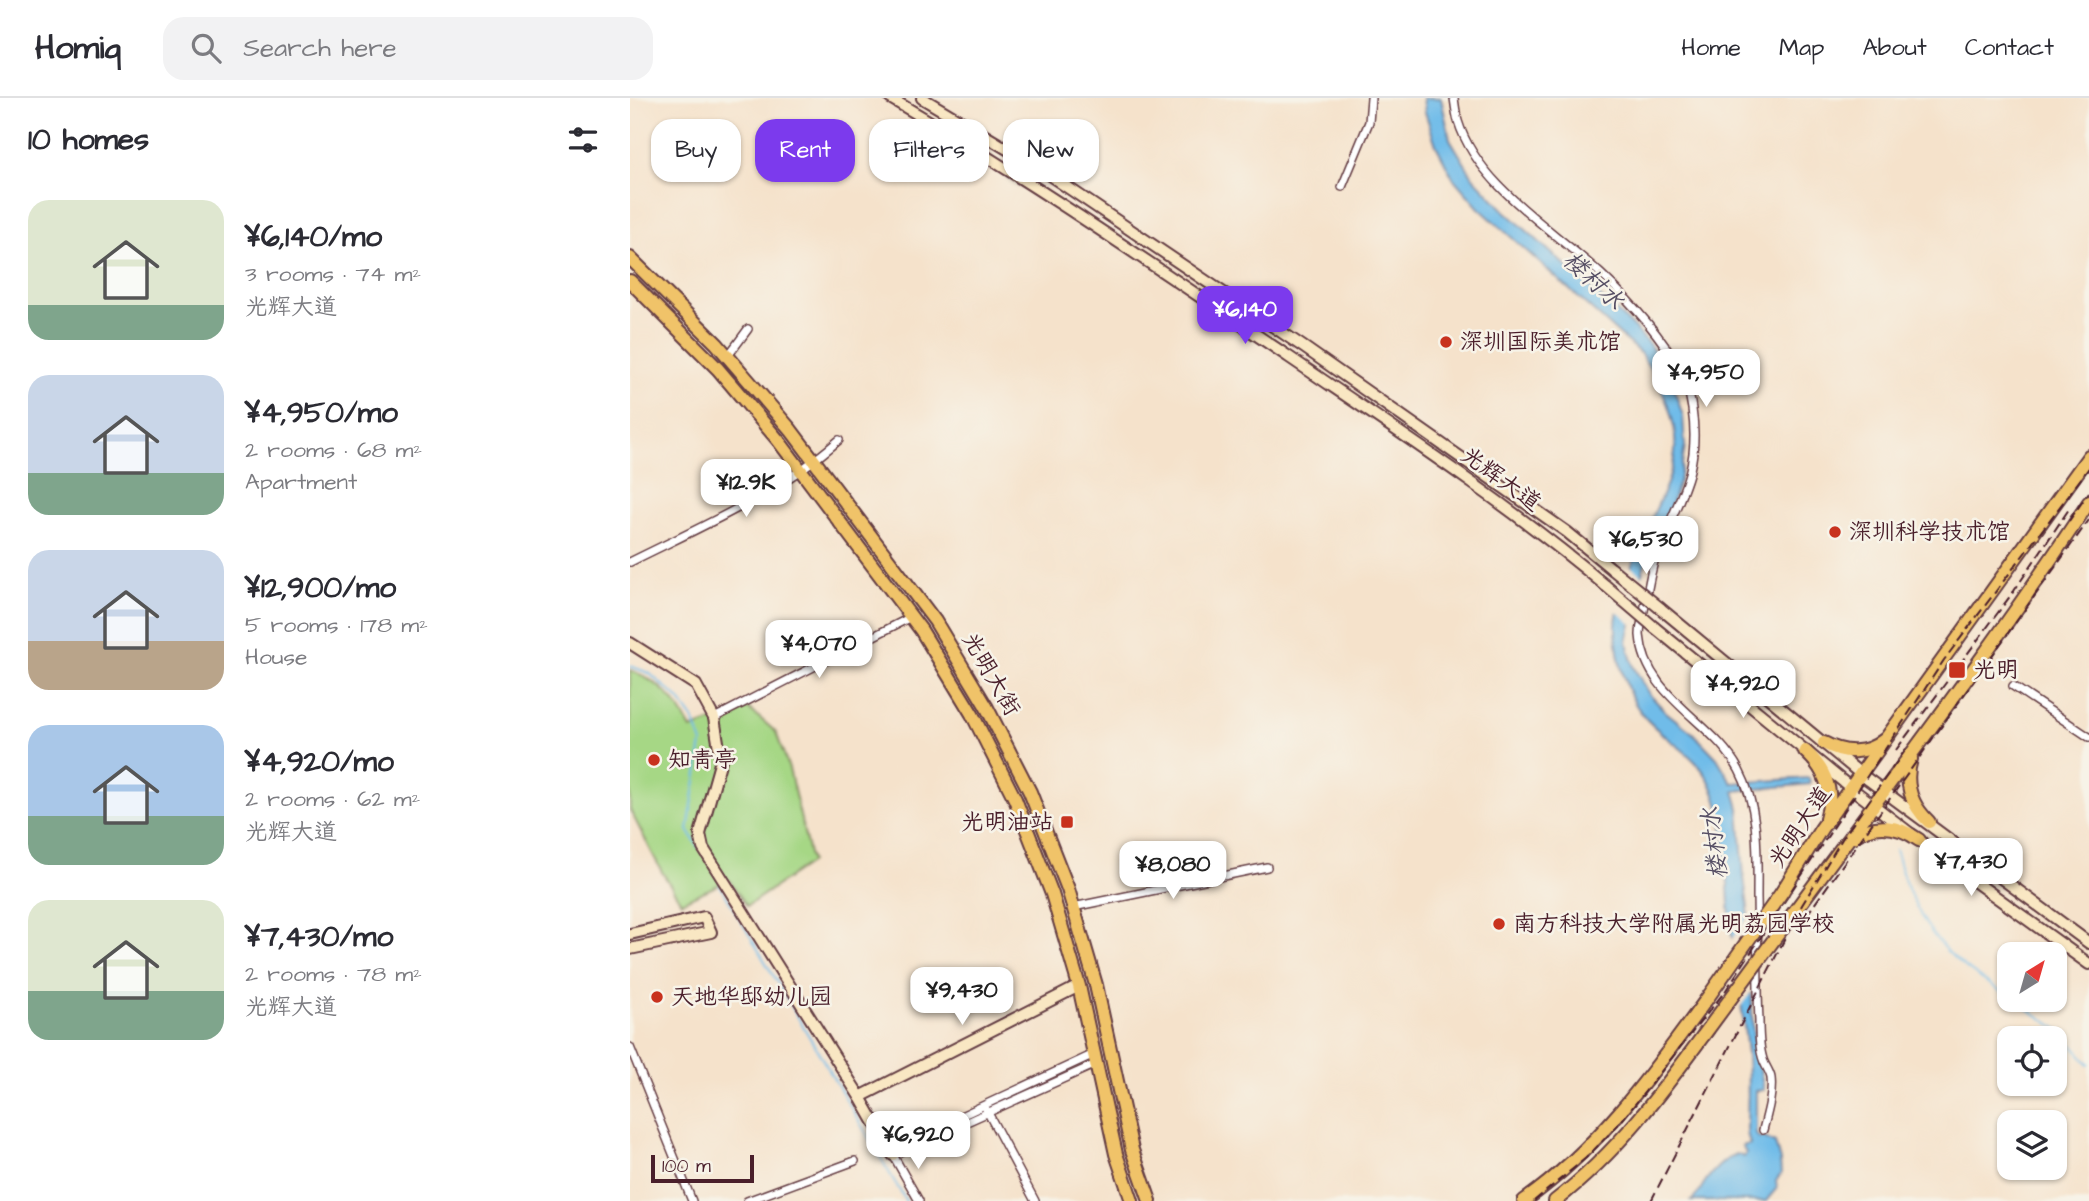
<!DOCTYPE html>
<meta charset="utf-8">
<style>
:root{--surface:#fff;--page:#f2f2f3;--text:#2b2b33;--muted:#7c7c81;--line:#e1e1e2;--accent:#7c3aed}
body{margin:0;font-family:"Architects Daughter","LXGW WenKai TC",sans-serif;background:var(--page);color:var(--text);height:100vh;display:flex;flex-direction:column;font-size:26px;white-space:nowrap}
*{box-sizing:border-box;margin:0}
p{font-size:23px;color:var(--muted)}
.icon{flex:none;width:38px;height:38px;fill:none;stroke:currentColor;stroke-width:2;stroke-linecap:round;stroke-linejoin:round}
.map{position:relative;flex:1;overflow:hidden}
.side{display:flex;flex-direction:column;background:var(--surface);width:630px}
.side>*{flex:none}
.guide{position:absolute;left:21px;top:21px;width:665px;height:63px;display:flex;gap:14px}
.needle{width:46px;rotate:37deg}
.controls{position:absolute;left:1367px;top:844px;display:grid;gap:14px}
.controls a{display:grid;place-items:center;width:70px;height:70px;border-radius:14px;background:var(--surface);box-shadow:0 2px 5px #0004;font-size:35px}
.scale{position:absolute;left:21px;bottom:18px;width:103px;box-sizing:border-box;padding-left:7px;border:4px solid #4a1f2b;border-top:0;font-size:19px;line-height:24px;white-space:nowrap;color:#4a1f2b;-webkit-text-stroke:5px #f7f3e8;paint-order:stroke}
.price{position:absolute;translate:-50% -60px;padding:0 16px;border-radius:14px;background:#fff;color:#222;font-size:23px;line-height:46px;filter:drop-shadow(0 2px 4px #0008)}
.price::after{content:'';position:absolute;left:50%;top:42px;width:21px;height:16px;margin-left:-10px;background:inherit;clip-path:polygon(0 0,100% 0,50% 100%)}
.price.selected{background:var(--accent);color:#fff}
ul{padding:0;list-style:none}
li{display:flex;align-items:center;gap:21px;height:175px;padding:0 28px}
li span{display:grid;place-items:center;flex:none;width:196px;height:140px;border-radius:21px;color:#555}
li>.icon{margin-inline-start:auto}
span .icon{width:84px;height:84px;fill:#fffc;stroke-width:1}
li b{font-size:30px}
h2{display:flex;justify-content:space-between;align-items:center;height:84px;padding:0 28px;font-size:30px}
.chip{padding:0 24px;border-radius:21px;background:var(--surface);box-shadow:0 2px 5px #0004;font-size:24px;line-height:63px}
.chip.selected{background:var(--accent);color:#fff}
header{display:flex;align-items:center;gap:42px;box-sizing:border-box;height:98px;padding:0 35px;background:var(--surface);border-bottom:2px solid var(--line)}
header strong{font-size:33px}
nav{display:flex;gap:38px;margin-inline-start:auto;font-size:24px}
.search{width:490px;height:63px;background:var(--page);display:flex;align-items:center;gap:18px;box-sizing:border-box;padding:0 24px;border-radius:21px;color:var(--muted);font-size:26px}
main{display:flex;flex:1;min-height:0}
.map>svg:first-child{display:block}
.green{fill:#a6d785;stroke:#787b58;stroke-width:2}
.water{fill:#6fbce9;stroke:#5c6e8a;stroke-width:2}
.pier{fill:#f5e2cb}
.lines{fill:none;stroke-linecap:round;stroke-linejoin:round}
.stream{stroke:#6fbce9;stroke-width:2}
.street-casing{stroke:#643c43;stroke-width:10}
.secondary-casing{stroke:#643c43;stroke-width:14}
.primary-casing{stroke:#643c43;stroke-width:16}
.street{stroke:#fff;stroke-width:7}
.secondary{stroke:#f9e7c3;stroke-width:10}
.primary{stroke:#f0c369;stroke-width:12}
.rail{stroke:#4a1f2b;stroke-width:2;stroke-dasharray:10 5;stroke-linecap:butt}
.secondary-bridge-casing{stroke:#643c43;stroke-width:14;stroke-linecap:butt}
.primary-bridge-casing{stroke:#643c43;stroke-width:16;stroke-linecap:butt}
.secondary-bridge{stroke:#f9e7c3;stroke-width:10}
.primary-bridge{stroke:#f0c369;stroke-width:12}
.poi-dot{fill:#c8321e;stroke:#f7f3e8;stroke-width:2.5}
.labels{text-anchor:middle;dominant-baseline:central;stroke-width:5;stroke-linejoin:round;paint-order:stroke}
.poi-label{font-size:23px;fill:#4a1f2b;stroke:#f7f3e8;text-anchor:start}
.street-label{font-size:23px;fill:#4a1f2b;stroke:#f7f3e8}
.water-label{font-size:24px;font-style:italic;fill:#554e64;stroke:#f7f3e8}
</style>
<header>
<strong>Homiq</strong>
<div class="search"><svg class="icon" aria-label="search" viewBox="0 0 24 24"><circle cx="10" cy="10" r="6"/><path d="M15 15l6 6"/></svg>Search here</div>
<nav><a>Home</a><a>Map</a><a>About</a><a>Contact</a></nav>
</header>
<main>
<section class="side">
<h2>10 homes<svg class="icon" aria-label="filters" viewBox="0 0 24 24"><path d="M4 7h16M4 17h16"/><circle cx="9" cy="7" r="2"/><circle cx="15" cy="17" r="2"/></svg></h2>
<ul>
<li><span style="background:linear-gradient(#dfe7d0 75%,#7fa58c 0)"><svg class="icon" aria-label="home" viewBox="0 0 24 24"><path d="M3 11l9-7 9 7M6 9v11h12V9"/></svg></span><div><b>¥6,140/mo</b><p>3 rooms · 74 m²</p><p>光辉大道</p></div></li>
<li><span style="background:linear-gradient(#c9d6e8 70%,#7fa58c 0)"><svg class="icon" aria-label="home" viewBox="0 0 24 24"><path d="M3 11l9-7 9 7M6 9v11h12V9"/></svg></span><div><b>¥4,950/mo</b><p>2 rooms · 68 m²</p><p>Apartment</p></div></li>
<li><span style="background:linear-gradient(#c9d6e8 65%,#b9a48a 0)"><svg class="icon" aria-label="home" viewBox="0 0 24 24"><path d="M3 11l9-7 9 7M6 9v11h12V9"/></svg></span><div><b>¥12,900/mo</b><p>5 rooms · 178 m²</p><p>House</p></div></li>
<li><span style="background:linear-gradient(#a9c7e8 65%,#7fa58c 0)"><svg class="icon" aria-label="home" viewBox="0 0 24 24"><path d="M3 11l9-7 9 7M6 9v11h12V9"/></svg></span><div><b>¥4,920/mo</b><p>2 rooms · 62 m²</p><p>光辉大道</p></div></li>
<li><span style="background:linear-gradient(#dfe7d0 65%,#7fa58c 0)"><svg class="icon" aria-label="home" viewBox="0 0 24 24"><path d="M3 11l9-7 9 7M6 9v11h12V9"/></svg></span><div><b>¥7,430/mo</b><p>2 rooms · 78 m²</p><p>光辉大道</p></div></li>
</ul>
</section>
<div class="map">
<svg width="1459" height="1103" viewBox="0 0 1459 1103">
<rect width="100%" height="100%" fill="#f7f3e8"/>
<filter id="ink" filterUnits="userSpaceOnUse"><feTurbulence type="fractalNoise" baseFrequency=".0143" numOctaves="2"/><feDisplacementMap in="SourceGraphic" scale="14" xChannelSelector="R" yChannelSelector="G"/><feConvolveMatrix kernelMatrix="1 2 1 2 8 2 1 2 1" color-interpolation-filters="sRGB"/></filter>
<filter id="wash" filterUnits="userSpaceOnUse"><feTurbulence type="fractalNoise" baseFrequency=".00686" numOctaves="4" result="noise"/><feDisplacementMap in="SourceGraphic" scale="28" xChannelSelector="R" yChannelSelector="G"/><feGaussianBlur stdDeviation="1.57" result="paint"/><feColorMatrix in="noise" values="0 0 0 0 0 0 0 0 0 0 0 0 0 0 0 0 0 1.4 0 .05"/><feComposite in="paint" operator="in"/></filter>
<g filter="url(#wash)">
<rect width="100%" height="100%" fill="#f5e2cb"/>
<path class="green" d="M0 572C32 585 45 601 61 631L118 610 146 634 159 671 181 764 117 808 99 782 51 804 32 774 0 712Z"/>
<path class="water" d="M793 0H811L820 41 843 79 875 113 998 224 1019 246 1033 267 1046 297 1053 318 1055 348 1049 384 1038 415 1017 456 997 544 1003 568 1019 596 1036 614 1064 636 1087 660 1102 685 1179 680 1180 686 1104 693 1109 710 1114 780 1118 809 1123 935 1134 992 1126 993V1036L1129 1040 1133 1039 1145 1045 1150 1063 1151 1076 1146 1083 1147 1090 1136 1103H1061C1069 1097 1070 1091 1075 1084 1082 1073 1095 1061 1107 1056L1114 1059 1116 1055 1112 1048 1120 1046 1117 1035C1117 1009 1119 982 1117 956 1113 910 1104 865 1100 819 1096 776 1099 728 1082 689 1069 656 1034 643 1013 617 995 595 987 561 986 533 985 515 992 499 997 481 1029 381 1080 362 1011 256L849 110 823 80 806 47 795 14Z"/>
<g class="pier">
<path d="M998 466 1016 481 1003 527 984 511Z"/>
<path d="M1122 813 1125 889 1108 912 1099 845Z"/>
</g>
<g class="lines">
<g class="stream">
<path d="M0 568 19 575 49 601 63 621 72 645 58 732 68 749"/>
<path d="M1265 751C1275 792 1296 837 1329 864 1344 877 1362 887 1379 899"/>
<path d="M90 787 276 1103"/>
<path d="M1383 901 1428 931 1459 966"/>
</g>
</g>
</g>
<g filter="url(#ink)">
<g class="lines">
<g class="street-casing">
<g id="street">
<path d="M824 0C825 7 826 16 828 23 848 88 924 132 971 176 1001 204 1030 236 1050 272 1057 283 1060 298 1062 311 1071 370 1050 399 1028 451 1021 470 1018 489 1015 508 1013 517 1010 528 1010 537 1015 600 1083 622 1109 672 1130 711 1127 757 1127 799 1128 840 1127 882 1129 923 1129 936 1129 952 1134 964 1136 969 1140 974 1141 980 1143 997 1137 1016 1133 1032"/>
<path d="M712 89 739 24 741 0"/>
<path d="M98 258 118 231"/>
<path d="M0 464C72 428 148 396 209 342"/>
<path d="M1383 588 1459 639"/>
<path d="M84 620 281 519"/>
<path d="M443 809 637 769"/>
<path d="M0 949 62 1103"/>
<path d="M356 1011 405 1103"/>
<path d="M260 1051 464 956"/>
<path d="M117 1103 225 1063"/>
<path d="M289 1103 263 1057 466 966"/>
</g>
</g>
<g class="secondary-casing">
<g id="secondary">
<path d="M260 0C397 80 527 170 659 259 766 332 876 404 976 488"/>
<path d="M292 0 409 70 675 250 937 434 982 471"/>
<path d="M1030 510 1232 677 1459 845"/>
<path d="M1024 529 1221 690 1315 762 1459 866"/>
<path d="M0 545 66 587 84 620 91 662 70 736 73 750 230 999 263 1057"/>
<path d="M0 836 74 819 81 834 0 851"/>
<path d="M230 999 449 888"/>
</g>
</g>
<g class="primary-casing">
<g id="primary">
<path d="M0 160 87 246 161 332 305 523 356 608 400 694 438 791 466 887 502 1052 520 1103"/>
<path d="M0 183 88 271 148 342 291 532 342 616 385 701 422 796 449 888 486 1056 502 1103"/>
<path d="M1194 645C1214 656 1236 657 1254 642"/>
<path d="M1175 653C1195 671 1205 693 1196 721"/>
<path d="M1281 661C1274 685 1281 707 1299 724"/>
<path d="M1223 739C1245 724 1268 727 1289 742"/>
<path d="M1152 794 1191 731 1459 358"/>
<path d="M1151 832C1255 690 1363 551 1459 404"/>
<path d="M894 1103C970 1049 1022 976 1076 902"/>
<path d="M925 1103C987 1055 1032 994 1078 931"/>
</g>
</g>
<use href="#street" class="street"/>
<use href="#secondary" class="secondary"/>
<use href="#primary" class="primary"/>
<g class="rail">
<path d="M1439 423 1459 394"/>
<path d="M1266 652 1384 493 1439 411"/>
<path d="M1176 818 1459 422"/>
<path d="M904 1103 956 1060 990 1025 1096 892 1314 562 1459 370"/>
<path d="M1021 1103 1172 807 1212 741 1278 648"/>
</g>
<g class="secondary-bridge-casing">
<g id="secondary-bridge">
<path d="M982 471 1030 510"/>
<path d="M976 488 1024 529"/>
</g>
</g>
<g class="primary-bridge-casing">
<g id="primary-bridge">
<path d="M1076 902 1152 794"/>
<path d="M1073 938 1151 832"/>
</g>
</g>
<use href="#secondary-bridge" class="secondary-bridge"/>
<use href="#primary-bridge" class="primary-bridge"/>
</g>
</g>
<g class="poi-dot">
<circle cx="816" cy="244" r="7"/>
<circle cx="1205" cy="434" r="7"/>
<rect x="1318" y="563" width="18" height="18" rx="3.5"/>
<circle cx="24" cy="662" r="7"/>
<rect x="430" y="717" width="14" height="14" rx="3.5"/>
<circle cx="869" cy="826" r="7"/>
<circle cx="27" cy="899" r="7"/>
</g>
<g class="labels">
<g class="poi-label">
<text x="830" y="244">深圳国际美术馆</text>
<text x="1219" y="434">深圳科学技术馆</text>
<text x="1343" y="572">光明</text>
<text x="38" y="662">知青亭</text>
<text x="423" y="724" text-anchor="end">光明油站</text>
<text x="883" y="826">南方科技大学附属光明荔园学校</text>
<text x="41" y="899">天地华邸幼儿园</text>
</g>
<g class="street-label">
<text transform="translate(871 381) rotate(36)">光辉大道</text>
<text transform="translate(361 576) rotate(60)">光明大街</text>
<text transform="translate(1170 729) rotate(-56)">光明大道</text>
</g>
<g class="water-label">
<text transform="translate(963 183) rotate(43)">楼村水</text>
<text transform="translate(1085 745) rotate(-97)">楼村水</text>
</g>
</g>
</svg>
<div class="controls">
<a><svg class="needle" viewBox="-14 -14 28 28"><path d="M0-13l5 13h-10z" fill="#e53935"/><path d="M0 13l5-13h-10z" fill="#7c7c81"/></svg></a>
<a><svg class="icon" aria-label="locate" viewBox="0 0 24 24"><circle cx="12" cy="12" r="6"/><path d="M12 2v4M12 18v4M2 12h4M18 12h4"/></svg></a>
<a><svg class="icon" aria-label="layers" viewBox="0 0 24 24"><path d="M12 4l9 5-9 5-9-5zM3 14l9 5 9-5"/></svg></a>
</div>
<div class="scale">100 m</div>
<b class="price selected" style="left:615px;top:248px">¥6,140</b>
<b class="price" style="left:1076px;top:311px">¥4,950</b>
<b class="price" style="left:116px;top:421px">¥12.9K</b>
<b class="price" style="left:1016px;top:478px">¥6,530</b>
<b class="price" style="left:189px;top:582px">¥4,070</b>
<b class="price" style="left:1113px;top:622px">¥4,920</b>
<b class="price" style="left:1341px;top:800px">¥7,430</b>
<b class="price" style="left:543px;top:803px">¥8,080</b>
<b class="price" style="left:332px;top:929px">¥9,430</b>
<b class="price" style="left:288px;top:1073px">¥6,920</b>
<div class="guide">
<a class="chip">Buy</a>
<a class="chip selected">Rent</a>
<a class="chip">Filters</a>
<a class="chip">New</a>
</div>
</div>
</main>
